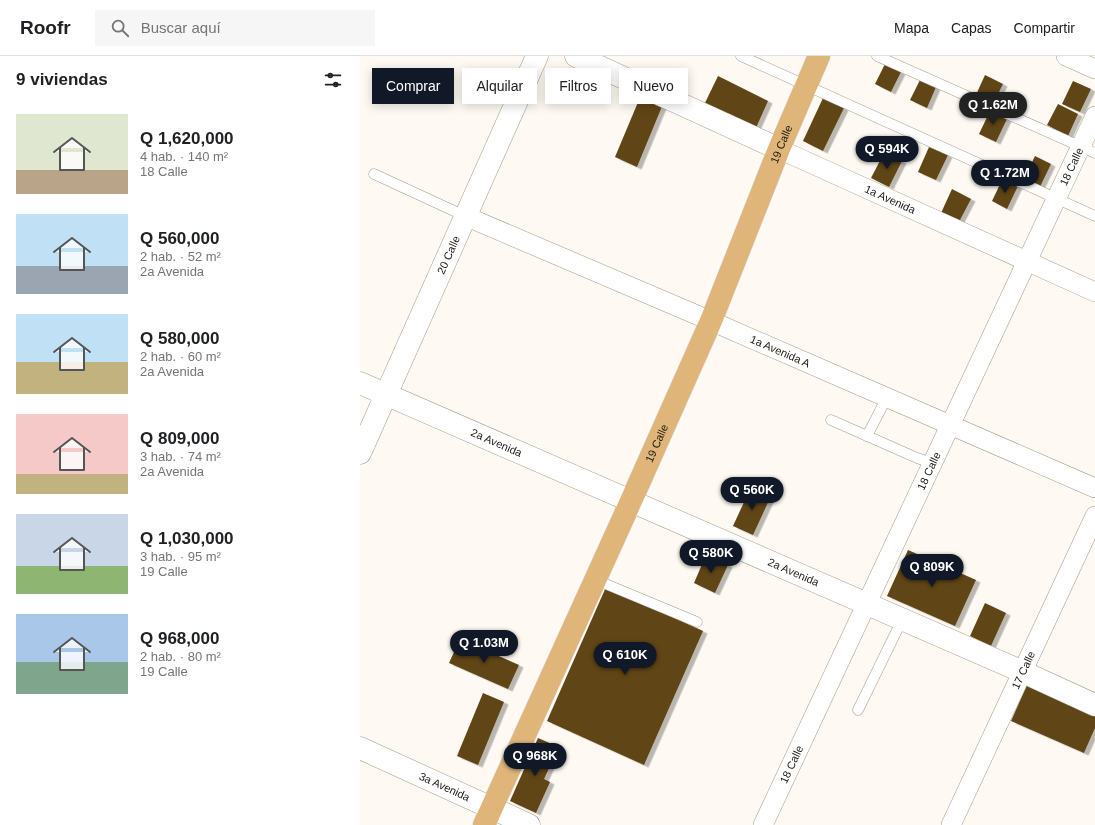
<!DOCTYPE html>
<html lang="es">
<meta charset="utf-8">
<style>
:root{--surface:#fff;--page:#f6f6f6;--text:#202124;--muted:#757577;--line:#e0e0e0;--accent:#111827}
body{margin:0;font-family:Arial,sans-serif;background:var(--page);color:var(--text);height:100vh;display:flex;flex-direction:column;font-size:15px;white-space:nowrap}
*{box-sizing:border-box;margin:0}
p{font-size:13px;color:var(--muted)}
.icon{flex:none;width:22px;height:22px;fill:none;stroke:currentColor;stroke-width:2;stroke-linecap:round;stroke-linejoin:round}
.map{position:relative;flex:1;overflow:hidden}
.side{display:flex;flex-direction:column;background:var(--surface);width:360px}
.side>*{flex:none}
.hud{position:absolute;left:12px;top:12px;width:380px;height:36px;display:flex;gap:8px}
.price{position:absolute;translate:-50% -34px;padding:0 9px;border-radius:14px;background:var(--accent);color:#fff;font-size:13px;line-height:26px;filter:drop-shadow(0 1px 2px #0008)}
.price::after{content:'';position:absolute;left:50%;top:24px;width:12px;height:9px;margin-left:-6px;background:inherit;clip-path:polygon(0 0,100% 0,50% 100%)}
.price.active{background:#222;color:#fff}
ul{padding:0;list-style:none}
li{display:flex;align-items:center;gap:12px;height:100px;padding:0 16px}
li span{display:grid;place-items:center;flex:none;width:112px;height:80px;border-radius:0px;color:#555}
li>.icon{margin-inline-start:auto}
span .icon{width:48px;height:48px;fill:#fffc;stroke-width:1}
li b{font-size:17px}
h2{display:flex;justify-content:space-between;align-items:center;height:48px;padding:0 16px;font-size:17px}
.pill{padding:0 14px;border-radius:0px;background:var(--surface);box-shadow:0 2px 10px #0003;font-size:14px;line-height:36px}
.pill.active{background:var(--accent);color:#fff}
header{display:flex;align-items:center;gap:24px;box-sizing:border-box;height:56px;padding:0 20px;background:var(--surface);border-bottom:1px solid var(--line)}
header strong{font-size:19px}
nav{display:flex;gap:22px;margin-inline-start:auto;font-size:14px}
.search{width:280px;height:36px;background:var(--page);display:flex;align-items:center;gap:10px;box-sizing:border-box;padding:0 14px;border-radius:0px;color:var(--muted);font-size:15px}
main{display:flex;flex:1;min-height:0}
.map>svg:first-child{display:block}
.building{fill:#604517;filter:url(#shadow)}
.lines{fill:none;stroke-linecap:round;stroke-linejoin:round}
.service-casing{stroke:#a79c8c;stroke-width:11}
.minor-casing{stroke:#a79c8c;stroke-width:20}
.tertiary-casing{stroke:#a79c8c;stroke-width:23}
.secondary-casing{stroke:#a79c8c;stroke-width:23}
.primary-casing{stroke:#d6d6d5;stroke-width:23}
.service{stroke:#fff;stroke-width:10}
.minor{stroke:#fff;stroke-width:19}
.tertiary{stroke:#fff;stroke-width:22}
.secondary{stroke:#fff;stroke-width:22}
.primary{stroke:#dfb579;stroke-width:22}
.labels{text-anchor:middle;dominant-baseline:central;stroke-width:4;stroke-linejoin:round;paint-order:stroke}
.street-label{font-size:11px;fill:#1d1913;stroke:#fff}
</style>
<header>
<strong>Roofr</strong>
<div class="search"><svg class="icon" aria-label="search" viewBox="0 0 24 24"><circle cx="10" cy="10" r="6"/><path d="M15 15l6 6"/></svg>Buscar aquí</div>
<nav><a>Mapa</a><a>Capas</a><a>Compartir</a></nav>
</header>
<main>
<section class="side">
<h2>9 viviendas<svg class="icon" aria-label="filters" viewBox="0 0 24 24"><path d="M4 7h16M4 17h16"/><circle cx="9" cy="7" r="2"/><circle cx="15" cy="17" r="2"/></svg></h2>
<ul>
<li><span style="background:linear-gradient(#dfe7d0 70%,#b9a48a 0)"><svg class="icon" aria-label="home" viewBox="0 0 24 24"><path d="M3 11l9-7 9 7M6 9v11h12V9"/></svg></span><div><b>Q 1,620,000</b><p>4 hab. · 140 m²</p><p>18 Calle</p></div></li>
<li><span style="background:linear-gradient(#bfe0f5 65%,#9aa5b1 0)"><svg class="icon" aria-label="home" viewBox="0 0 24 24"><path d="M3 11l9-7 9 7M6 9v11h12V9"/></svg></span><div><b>Q 560,000</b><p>2 hab. · 52 m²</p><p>2a Avenida</p></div></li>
<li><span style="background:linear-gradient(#bfe0f5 60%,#c2b280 0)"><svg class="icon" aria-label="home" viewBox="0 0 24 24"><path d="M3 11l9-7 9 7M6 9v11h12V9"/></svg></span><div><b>Q 580,000</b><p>2 hab. · 60 m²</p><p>2a Avenida</p></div></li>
<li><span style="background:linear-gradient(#f6c9c9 75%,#c2b280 0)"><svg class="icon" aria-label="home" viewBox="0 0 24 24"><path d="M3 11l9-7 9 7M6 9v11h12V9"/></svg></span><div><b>Q 809,000</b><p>3 hab. · 74 m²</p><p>2a Avenida</p></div></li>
<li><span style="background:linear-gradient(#c9d6e8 65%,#8fb573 0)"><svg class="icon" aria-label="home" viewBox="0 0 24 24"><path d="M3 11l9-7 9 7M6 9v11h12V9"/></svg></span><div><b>Q 1,030,000</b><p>3 hab. · 95 m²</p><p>19 Calle</p></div></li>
<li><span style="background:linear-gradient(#a9c7e8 60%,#7fa58c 0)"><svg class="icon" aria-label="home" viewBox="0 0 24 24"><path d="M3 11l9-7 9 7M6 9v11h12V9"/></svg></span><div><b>Q 968,000</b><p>2 hab. · 80 m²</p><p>19 Calle</p></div></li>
</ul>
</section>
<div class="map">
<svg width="735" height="769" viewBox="0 0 735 769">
<defs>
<filter id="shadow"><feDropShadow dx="4.5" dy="2.5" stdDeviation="0" flood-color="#0004"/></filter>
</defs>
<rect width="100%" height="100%" fill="#fef9f2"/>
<g class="building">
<path d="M525 8 541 16 531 36 515 28Z"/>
<path d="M625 19 643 28 632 50 615 41Z"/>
<path d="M358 20 408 45 395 74 344 49Z"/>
<path d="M560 24 576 31 567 52 550 44Z"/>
<path d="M713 25 731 33 720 56 702 48Z"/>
<path d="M281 39 303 48 277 111 255 101Z"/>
<path d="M463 42 484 52 463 95 443 85Z"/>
<path d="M698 48 718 58 708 80 687 69Z"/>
<path d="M630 55 647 63 636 86 619 78Z"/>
<path d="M569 91 588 99 576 124 558 116Z"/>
<path d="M524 97 542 105 529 131 511 122Z"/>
<path d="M675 100 691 108 679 133 663 125Z"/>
<path d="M643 122 658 130 647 153 632 145Z"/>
<path d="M592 133 611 143 599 166 581 157Z"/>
<path d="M391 431 411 440 393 479 373 470Z"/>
<path d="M548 494 616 524 595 570 527 540Z"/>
<path d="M346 499 368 509 355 537 334 527Z"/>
<path d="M246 531 343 575 284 709 187 665Z"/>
<path d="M625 547 646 557 631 590 610 580Z"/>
<path d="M100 583 159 609 148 633 89 607Z"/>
<path d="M667 629 735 658V672L724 697 651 665Z"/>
<path d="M123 637 144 646 118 709 97 700Z"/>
<path d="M178 682 199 691 184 723 190 726 176 757 150 745Z"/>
</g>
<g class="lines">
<g class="service-casing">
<g id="service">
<path d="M381 0 735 160"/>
<path d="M517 0 735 97"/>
<path d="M14 118 105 160"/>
<path d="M471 364 557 402 572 407"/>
<path d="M507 380 527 341"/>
<path d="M236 524 337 566"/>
<path d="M498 654 542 564"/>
</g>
</g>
<g class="minor-casing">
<g id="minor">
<path d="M706 0 735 13"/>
<path id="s1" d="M419 93 735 236"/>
<path id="s2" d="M105 160 351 265 735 432"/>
<path id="s3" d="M403 769 735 60"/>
<path id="s4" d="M591 769 735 460"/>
</g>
</g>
<g class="tertiary-casing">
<g id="tertiary">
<path d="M216 0 419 93"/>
<path id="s5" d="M0 327 663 616 735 649"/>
<path id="s6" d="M0 692 169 769"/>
</g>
</g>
<g class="secondary-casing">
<g id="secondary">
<path id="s7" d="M0 397 177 0"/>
</g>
</g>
<g class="primary-casing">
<g id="primary">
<path id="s8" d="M124 769 271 445 351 265 419 93 459 0"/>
</g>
</g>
<use href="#service" class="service"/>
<use href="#minor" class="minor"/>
<use href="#tertiary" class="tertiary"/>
<use href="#secondary" class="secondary"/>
<use href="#primary" class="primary"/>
</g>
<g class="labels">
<g class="street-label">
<text stroke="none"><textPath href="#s8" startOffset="743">19 Calle</textPath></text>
<text stroke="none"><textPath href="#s3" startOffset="727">18 Calle</textPath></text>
<text stroke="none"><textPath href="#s1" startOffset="122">1a Avenida</textPath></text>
<text stroke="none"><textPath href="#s7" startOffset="217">20 Calle</textPath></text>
<text stroke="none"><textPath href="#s2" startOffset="343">1a Avenida A</textPath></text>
<text stroke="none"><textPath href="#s5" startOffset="149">2a Avenida</textPath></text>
<text stroke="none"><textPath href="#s8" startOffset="419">19 Calle</textPath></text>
<text stroke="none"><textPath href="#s3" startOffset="391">18 Calle</textPath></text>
<text stroke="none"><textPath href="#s5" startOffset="473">2a Avenida</textPath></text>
<text stroke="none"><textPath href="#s4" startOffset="171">17 Calle</textPath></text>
<text stroke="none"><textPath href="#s3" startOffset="67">18 Calle</textPath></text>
<text stroke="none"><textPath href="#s6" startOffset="93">3a Avenida</textPath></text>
</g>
</g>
</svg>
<b class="price active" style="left:633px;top:70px">Q 1.62M</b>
<b class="price" style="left:527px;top:114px">Q 594K</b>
<b class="price" style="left:645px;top:138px">Q 1.72M</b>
<b class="price" style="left:392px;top:455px">Q 560K</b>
<b class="price" style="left:351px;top:518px">Q 580K</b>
<b class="price" style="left:572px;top:532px">Q 809K</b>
<b class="price" style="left:124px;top:608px">Q 1.03M</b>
<b class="price" style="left:265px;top:620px">Q 610K</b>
<b class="price" style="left:175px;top:721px">Q 968K</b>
<div class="hud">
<a class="pill active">Comprar</a>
<a class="pill">Alquilar</a>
<a class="pill">Filtros</a>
<a class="pill">Nuevo</a>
</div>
</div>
</main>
